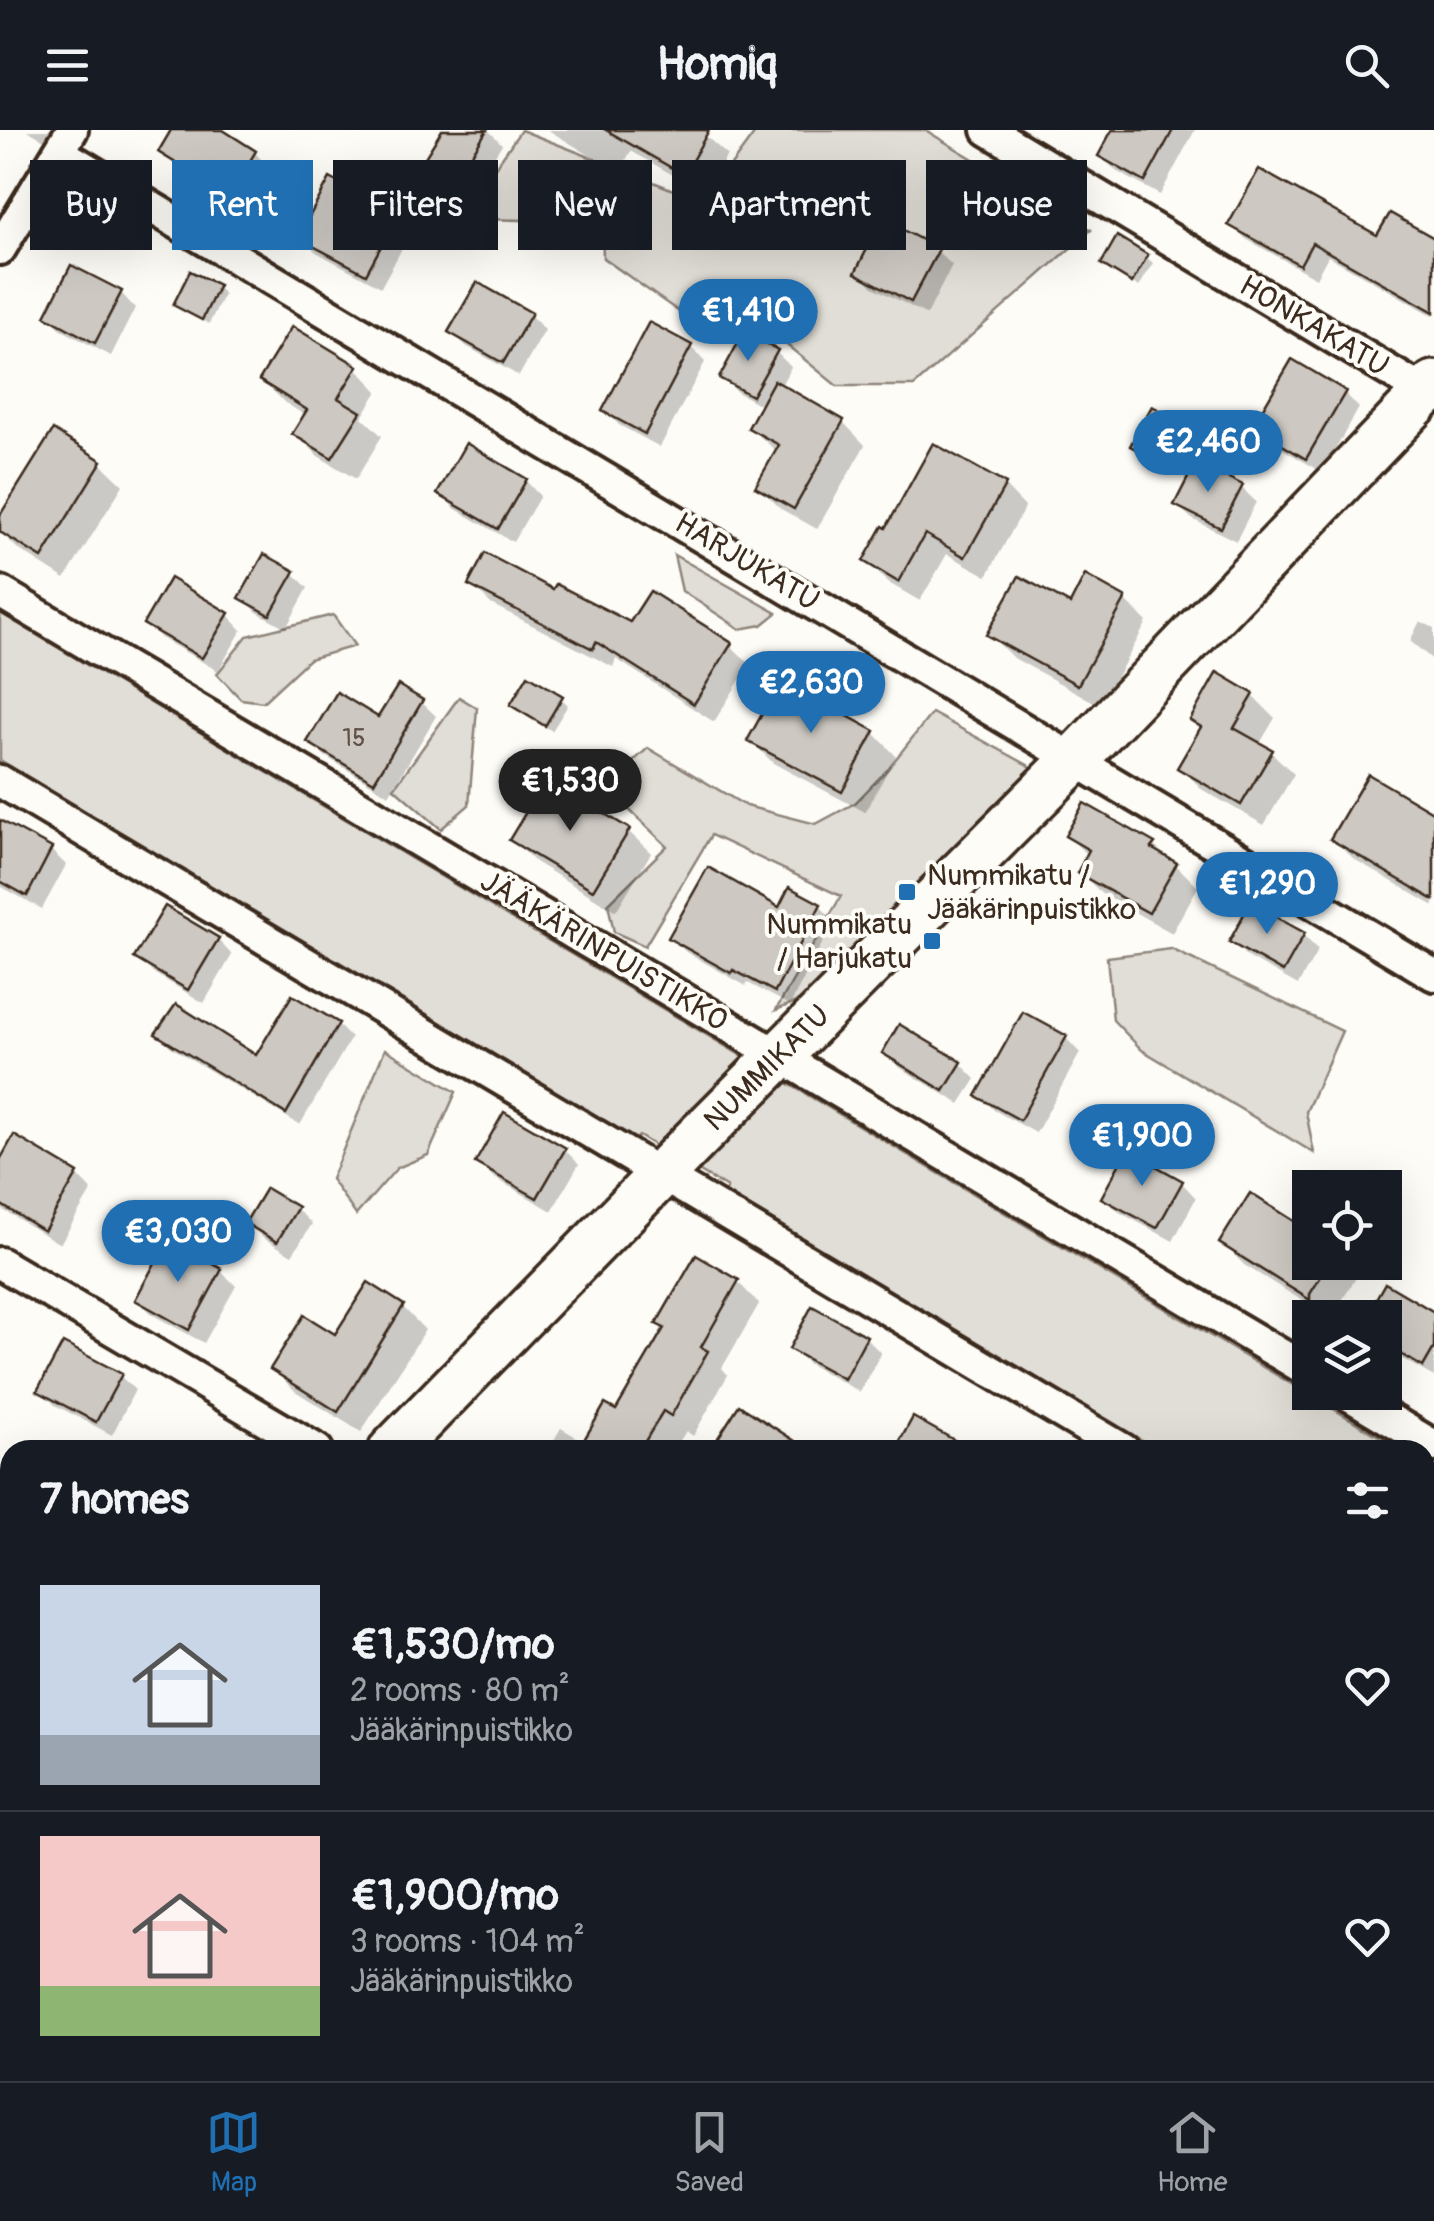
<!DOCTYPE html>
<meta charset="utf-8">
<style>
:root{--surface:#171b24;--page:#20242c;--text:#f1f3f6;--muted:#9ea1a6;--line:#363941;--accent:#1f6fb2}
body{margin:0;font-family:Pangolin,sans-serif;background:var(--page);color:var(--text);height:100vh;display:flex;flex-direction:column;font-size:38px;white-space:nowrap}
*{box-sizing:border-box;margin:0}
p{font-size:32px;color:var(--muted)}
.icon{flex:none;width:55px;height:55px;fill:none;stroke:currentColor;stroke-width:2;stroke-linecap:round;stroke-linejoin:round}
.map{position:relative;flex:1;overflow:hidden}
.side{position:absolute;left:0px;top:1310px;width:1435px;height:642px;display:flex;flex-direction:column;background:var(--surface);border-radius:30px 30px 0 0;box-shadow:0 10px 40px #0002}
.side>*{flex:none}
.guide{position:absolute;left:30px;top:30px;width:1375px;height:90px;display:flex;gap:20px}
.controls{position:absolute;left:1292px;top:1040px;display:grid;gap:20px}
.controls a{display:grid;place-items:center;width:110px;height:110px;border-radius:0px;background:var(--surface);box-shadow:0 10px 40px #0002;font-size:50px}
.price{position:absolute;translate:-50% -85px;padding:0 22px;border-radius:35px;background:var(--accent);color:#fff;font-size:32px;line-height:65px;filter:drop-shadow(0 2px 5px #0008)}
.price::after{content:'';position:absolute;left:50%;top:60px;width:30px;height:22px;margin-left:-15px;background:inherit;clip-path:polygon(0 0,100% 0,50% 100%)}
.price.active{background:#222;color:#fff}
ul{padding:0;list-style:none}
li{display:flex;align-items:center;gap:30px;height:250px;padding:0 40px}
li+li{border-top:2px solid var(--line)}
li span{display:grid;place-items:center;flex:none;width:280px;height:200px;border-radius:0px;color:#555}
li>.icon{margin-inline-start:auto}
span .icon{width:120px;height:120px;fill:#fffc;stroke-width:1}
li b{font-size:42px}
h2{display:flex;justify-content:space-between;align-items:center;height:120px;padding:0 40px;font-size:42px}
.pill{padding:0 35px;border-radius:0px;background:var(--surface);box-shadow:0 10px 40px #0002;font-size:35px;line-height:90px}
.pill.active{background:var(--accent);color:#fff}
header{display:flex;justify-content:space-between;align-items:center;height:130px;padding:0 40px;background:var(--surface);font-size:45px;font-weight:800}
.tabs{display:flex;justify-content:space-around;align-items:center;height:140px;border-top:2px solid var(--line);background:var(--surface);font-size:28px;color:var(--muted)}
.tabs a{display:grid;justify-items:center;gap:5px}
.tabs .active{color:var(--accent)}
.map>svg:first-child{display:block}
.green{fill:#e1ded7;stroke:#8e847a;stroke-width:2.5}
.shadow{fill:#0003}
.building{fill:#cdc8c2;stroke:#3b2a1e;stroke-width:2.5}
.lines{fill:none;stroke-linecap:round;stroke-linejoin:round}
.street-casing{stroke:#3b2a1e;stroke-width:38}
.secondary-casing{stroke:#3b2a1e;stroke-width:52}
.street{stroke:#fdfcf7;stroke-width:30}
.secondary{stroke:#fdfcf7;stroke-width:45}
.poi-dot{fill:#1f6fb2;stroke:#fdfcf7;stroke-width:4}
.labels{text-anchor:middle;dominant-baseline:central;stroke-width:8;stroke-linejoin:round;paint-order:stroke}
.number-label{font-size:25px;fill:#605247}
.street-label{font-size:30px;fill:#3b2a1e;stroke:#fdfcf7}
.poi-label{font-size:30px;fill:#3b2a1e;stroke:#fdfcf7;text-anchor:start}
</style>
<header><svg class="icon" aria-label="menu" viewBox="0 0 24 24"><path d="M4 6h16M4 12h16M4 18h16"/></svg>Homiq<svg class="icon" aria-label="search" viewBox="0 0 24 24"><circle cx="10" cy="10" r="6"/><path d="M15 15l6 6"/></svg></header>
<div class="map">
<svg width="1434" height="1951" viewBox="0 0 1434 1951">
<rect width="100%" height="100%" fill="#fdfcf7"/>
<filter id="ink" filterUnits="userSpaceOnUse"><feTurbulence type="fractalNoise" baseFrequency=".01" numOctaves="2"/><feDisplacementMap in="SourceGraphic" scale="20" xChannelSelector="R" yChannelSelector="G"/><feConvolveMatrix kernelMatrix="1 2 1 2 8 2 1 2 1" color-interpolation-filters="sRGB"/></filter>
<g filter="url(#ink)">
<g class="green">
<path d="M521 0 704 72 757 0H925L1091 100 914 256H837L755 189 692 191 603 128 602 92 482 89 474 68Z"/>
<path d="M674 425 777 483 762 495 740 499 682 461Z"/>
<path d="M0 483 1402 1320H1158L725 1062 727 1058 639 1006 636 1009 0 630Z"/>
<path d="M333 485 355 516 309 529 263 572 241 569 217 544 247 506Z"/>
<path d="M459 567 477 578 469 675 441 699 394 658Z"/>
<path d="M932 583 1037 640 814 865 776 880 841 766 711 705 645 816 614 802 608 774 667 716 597 649 626 638 648 618 746 676 816 694 855 673 887 640Z"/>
<path d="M1171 819 1342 901 1306 982 1314 1023 1142 920 1113 890 1107 827Z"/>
<path d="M385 919 456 962 428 1025 397 1038 356 1085 331 1049Z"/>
<path d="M1425 1334 1434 1339V1484L1425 1479Z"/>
<path d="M1181 1943 1182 1942 1340 1943 1333 1951H1179Z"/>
</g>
<g class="shadow">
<path d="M27 0H55L48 12Z"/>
<path d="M174 0H218L255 23 269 37 244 79 176 36 161 22Z"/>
<path d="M445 0H488L502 14 459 83 429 64 414 49Z"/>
<path d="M548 0H699L727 25 706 64 631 21 619 43Z"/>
<path d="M1115 0H1195L1160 65 1116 41 1101 26Z"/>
<path d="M396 87 411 102 381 157 316 122 301 107Z"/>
<path d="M1231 94 1434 111V186L1328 126 1316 148 1246 109Z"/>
<path d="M937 121 952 135 927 185 873 157 858 142Z"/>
<path d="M1146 127 1153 133 1139 157 1104 134Z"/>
<path d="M217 157 224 164 209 194 176 175Z"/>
<path d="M121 163 135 178 111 226 62 200 48 186Z"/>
<path d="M530 185 545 200 519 246 466 216 451 201Z"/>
<path d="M691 217 705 232 660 317 619 295 605 281Z"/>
<path d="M776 222 791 237 780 257 843 292 865 315 817 399 781 379 758 356 777 322 751 298 762 276 737 262 722 247Z"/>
<path d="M356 238 378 261 362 287 382 306 356 349 318 326 296 303 306 286 284 272 262 250Z"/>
<path d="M1345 263 1359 278 1322 342 1270 312 1255 297Z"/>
<path d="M1185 296 1200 311 1180 347 1148 330 1133 316Z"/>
<path d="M100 333 123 355 65 449 18 419 0 402V390Z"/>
<path d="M526 351 540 366 513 412 454 378 440 363Z"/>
<path d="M1005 356 1025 377 987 446 947 424 920 471 887 452 866 431Z"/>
<path d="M1241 357 1256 372 1236 411 1192 389 1177 375Z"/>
<path d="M293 443 308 458 286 498 257 482 242 467Z"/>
<path d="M471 454 554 462 631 495 730 515 750 534 714 592 616 529 613 537 491 474Z"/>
<path d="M1125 470 1147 492 1101 576 1012 527 989 504 1071 477Z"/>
<path d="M228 485 242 500 218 541 161 508 146 493Z"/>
<path d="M1420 491 1434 498V531L1410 511Z"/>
<path d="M782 554 874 603 896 626 865 682 773 633 751 611Z"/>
<path d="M1253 566 1275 588 1259 615 1271 622 1294 644 1264 695 1203 660 1181 638 1203 600 1193 590Z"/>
<path d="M561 568 568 575 552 601 513 575Z"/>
<path d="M421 572 436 586 389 665 325 626 311 612 379 590Z"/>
<path d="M1434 686V776L1354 729 1333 709Z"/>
<path d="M0 693 51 720 66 735 42 779 0 756Z"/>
<path d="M628 701 651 723 616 781 535 732 512 709Z"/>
<path d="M1068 706 1153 715 1176 735 1198 757 1172 803 1102 764 1080 742 1089 727Z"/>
<path d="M820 776 834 791 790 875 748 853 746 856 686 822 671 807 780 781Z"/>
<path d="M1303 805 1318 820 1298 855 1246 826 1232 811Z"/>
<path d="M218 810 232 825 204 873 152 842 137 827Z"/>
<path d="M338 895 351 908 300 995 171 917 158 904 257 928Z"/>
<path d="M900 897 961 934 976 949 960 974 899 937 885 923Z"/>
<path d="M1066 908 1080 923 1036 1003 994 980 980 965Z"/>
<path d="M565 1020 579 1034 552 1081 493 1047 478 1032Z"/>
<path d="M0 1034 77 1045 92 1060 60 1114 0 1078Z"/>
<path d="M1182 1053 1196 1068 1173 1111 1119 1082 1104 1067Z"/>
<path d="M267 1061 297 1079 312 1094 292 1125 263 1108 248 1093Z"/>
<path d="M1310 1104V1132H1349L1359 1143 1331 1188 1244 1135 1222 1112Z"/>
<path d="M697 1128 738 1152 759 1174 722 1238 728 1245 693 1306 686 1301 674 1320H548L561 1298 585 1312 616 1284 665 1200 659 1193Z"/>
<path d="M221 1141 236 1156 204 1213 153 1185 138 1170Z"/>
<path d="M368 1156 403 1177 425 1200 361 1302 295 1261 273 1239 336 1208Z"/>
<path d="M813 1179 866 1208 881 1223 860 1262 807 1233 792 1218Z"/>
<path d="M1434 1185V1247L1385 1219V1188Z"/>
<path d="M120 1246 135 1260 112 1305 55 1275 40 1260Z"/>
<path d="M8 1452 10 1454V1508L0 1497V1460Z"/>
<path d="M10 1518V1573L0 1563V1528Z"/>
<path d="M1425 1676 1434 1682V1775L1425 1787Z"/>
<path d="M1425 1823 1434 1825V1951H1422L1426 1926Z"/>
<path d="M56 1942H78L94 1951H52Z"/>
<path d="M475 1942H532L529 1951H502Z"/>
<path d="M595 1942H684V1943L682 1951H593Z"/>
<path d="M777 1942H811L806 1951H792Z"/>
<path d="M925 1942H1003L1010 1950 924 1951 921 1948Z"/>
</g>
<g class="building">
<path d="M171 0H223L256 21 229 66 158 22Z"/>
<path d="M442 0H487L443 70 411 50Z"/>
<path d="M606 0H709L684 45Z"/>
<path d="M1112 0H1173L1145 52 1098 26Z"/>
<path d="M1259 39 1377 105 1390 83 1434 108V182L1312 113 1300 135 1228 95Z"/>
<path d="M330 48 398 85 366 144 298 108Z"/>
<path d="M882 89 939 119 911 172 855 143Z"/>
<path d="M1117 106 1148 125 1132 153 1101 134Z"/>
<path d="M71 135 122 161 95 213 45 186Z"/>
<path d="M190 141 219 155 202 190 173 175Z"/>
<path d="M477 152 532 183 503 233 448 202Z"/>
<path d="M649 192 692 215 645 304 602 281Z"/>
<path d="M292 196 358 236 338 268 361 282 332 328 292 304 307 280 259 250Z"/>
<path d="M744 202 778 220 752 266 719 248Z"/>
<path d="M1292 229 1346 261 1306 329 1252 297Z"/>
<path d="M774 250 844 290 794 379 755 357 779 315 748 298Z"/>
<path d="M1152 276 1187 294 1165 334 1130 316Z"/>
<path d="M53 300 102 331 42 428 0 402V385Z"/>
<path d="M466 313 527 349 498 399 437 364Z"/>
<path d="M933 313 1006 354 965 427 925 404 898 452 863 431 883 396 886 398Z"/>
<path d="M1196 332 1243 355 1221 398 1174 375Z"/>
<path d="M485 423 553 459 556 454 630 492 650 461 732 513 694 574 596 512 593 519 468 455Z"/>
<path d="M264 424 295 441 270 485 239 468Z"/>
<path d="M1085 445 1126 468 1078 555 986 505 1019 446 1070 474Z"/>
<path d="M170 448 229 483 202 528 143 494Z"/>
<path d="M1217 542 1254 564 1234 598 1273 620 1241 675 1177 638 1201 597 1190 590Z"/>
<path d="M528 545 563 566 545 596 510 575Z"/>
<path d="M781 550 875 601 842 662 747 611Z"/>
<path d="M398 555 423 570 374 652 307 612 337 562 378 587Z"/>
<path d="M1368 644 1434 683V770L1330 709Z"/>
<path d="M546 649 630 699 593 760 509 710Z"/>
<path d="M1084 673 1155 713 1151 718 1177 733 1149 783 1077 743 1089 720 1065 706Z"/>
<path d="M0 690 52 718 27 766 0 751Z"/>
<path d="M708 737 779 777 789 757 821 774 775 862 733 840 731 843 668 808Z"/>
<path d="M1250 773 1305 803 1283 842 1229 812Z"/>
<path d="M165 776 219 808 188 860 134 828Z"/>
<path d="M292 865 339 893 286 984 155 904 176 874 256 925Z"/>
<path d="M1023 882 1067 906 1020 990 976 966Z"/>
<path d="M899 894 962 932 944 961 882 923Z"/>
<path d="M504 982 566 1018 537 1068 475 1033Z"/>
<path d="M14 1005 78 1043 44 1101 0 1074V1030Z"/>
<path d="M1127 1020 1183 1051 1157 1098 1101 1068Z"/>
<path d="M266 1058 298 1077 277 1112 245 1093Z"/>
<path d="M1250 1063 1310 1101V1132H1330L1310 1164V1170L1219 1113Z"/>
<path d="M168 1109 222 1139 189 1200 135 1170Z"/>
<path d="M696 1125 739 1150 701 1217 708 1221 671 1286 663 1281 640 1320H578L605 1274 616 1280 664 1198 656 1194Z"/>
<path d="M368 1152 404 1175 338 1282 270 1239 304 1185 335 1204Z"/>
<path d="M1385 1153 1434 1182V1218L1423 1237 1385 1215V1188H1365Z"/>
<path d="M812 1176 867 1206 844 1249 789 1219Z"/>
<path d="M63 1213 122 1244 96 1292 37 1261Z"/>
<path d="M739 1275 809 1320H736L718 1308Z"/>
<path d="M913 1287 972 1320H895Z"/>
</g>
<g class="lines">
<g class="street-casing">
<g id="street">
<path d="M988 0 1434 268"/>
<path d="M59 22 1434 845"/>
<path d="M0 119 72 0"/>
<path d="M0 462 1310 1242"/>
<path d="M0 651 1124 1320"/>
<path d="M0 1133 317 1320"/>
<path d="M1344 1262 1434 1316"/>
<path d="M1425 1499 1434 1504"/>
<path d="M891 1951 896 1942"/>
</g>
</g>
<g class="secondary-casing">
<g id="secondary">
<path d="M392 1320 693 1012 1076 628 1434 254"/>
<path d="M0 1722 10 1712"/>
<path d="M0 1775 10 1781"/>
<path d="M259 1942 274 1951"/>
</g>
</g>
<use href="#street" class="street"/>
<use href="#secondary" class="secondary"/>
</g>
</g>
<g class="poi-dot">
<rect x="897" y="752" width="20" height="20" rx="5"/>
<rect x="922" y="801" width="20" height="20" rx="5"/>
</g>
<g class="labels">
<g class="number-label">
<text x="354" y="608">15</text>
</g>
<g class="street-label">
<text transform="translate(1314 196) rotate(31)">HONKAKATU</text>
<text transform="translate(747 432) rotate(31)">HARJUKATU</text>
<text transform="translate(604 821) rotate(31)">JÄÄKÄRINPUISTIKKO</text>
<text transform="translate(767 938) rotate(-45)">NUMMIKATU</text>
</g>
<g class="poi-label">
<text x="927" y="745">Nummikatu /<tspan x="927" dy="34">Jääkärinpuistikko</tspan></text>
<text x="912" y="794" text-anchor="end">Nummikatu<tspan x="912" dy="34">/ Harjukatu</tspan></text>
</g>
</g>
</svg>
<div class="controls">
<a><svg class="icon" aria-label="locate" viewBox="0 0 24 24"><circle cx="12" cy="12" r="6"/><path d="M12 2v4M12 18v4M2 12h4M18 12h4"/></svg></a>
<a><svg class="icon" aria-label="layers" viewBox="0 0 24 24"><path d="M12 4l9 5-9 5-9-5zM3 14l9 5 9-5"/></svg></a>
</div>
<b class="price" style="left:748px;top:234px">€1,410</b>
<b class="price" style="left:1208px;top:365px">€2,460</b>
<b class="price" style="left:811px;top:606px">€2,630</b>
<b class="price active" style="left:570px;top:704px">€1,530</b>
<b class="price" style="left:1267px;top:807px">€1,290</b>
<b class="price" style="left:1142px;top:1059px">€1,900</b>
<b class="price" style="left:178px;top:1155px">€3,030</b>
<div class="guide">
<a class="pill">Buy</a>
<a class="pill active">Rent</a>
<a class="pill">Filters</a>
<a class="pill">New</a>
<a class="pill">Apartment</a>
<a class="pill">House</a>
</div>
<section class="side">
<h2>7 homes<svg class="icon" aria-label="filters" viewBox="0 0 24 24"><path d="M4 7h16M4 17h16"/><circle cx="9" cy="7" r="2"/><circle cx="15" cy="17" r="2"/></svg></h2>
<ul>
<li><span style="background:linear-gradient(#c9d6e8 75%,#9aa5b1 0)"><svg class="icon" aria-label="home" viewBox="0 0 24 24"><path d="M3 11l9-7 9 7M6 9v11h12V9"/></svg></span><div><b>€1,530/mo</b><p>2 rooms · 80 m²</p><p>Jääkärinpuistikko</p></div><svg class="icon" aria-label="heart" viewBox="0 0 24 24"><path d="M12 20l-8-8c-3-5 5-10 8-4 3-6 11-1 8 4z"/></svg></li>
<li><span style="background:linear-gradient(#f6c9c9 75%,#8fb573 0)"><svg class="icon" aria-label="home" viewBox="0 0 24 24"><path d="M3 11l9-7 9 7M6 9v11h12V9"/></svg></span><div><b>€1,900/mo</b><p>3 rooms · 104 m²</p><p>Jääkärinpuistikko</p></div><svg class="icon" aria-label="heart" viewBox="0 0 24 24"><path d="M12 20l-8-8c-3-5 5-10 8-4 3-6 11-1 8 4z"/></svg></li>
</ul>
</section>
</div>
<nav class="tabs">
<a class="active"><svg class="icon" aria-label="map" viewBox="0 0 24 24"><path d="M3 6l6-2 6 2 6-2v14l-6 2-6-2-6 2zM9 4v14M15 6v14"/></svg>Map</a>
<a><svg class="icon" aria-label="saved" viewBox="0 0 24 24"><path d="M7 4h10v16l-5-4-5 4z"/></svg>Saved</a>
<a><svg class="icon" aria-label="home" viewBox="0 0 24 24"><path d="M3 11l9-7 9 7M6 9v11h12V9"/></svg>Home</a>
</nav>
